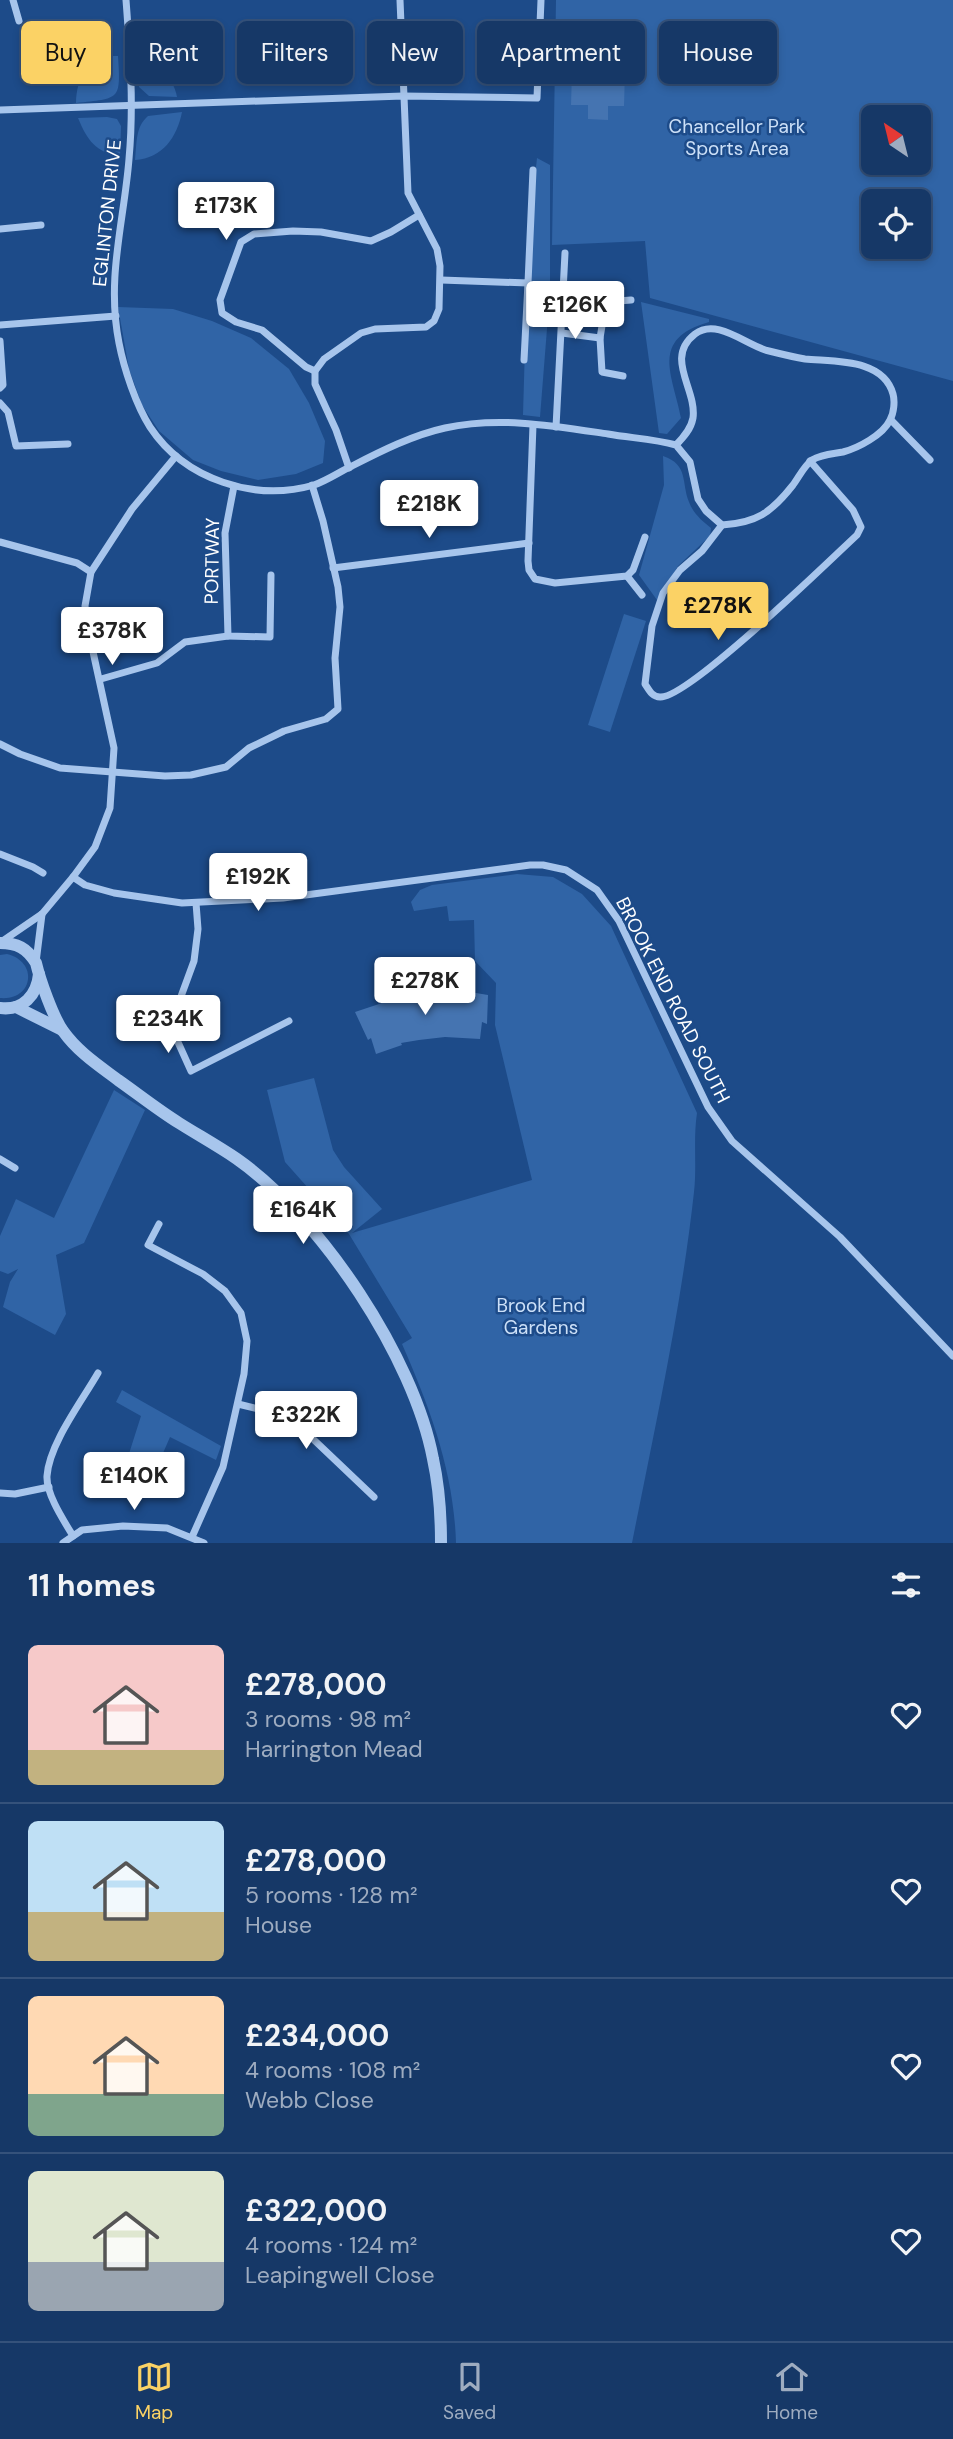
<!DOCTYPE html>
<meta charset="utf-8">
<style>
:root{--surface:#163867;--page:#234370;--text:#f1f3f6;--muted:#9eacc0;--line:#35527b;--accent:#fbd265}
body{margin:0;font-family:"DM Sans",sans-serif;background:var(--page);color:var(--text);height:100vh;display:flex;flex-direction:column;font-size:26px;white-space:nowrap}
*{box-sizing:border-box;margin:0}
p{font-size:23px;color:var(--muted)}
.icon{flex:none;width:38px;height:38px;fill:none;stroke:currentColor;stroke-width:2;stroke-linecap:round;stroke-linejoin:round}
.map{position:relative;height:1543px;overflow:hidden}
.sheet{display:flex;flex-direction:column;background:var(--surface);flex:1}
.sheet>*{flex:none}
.guide{position:absolute;left:21px;top:21px;width:912px;height:63px;display:flex;gap:14px}
.needle{width:46px;rotate:325deg}
.controls{position:absolute;left:861px;top:105px;display:grid;gap:14px}
.controls a{display:grid;place-items:center;width:70px;height:70px;border-radius:10px;background:var(--surface);box-shadow:0 4px 10px #0003,0 0 0 2px var(--line);font-size:35px}
.price{position:absolute;translate:-50% -60px;padding:0 16px;border-radius:7px;background:#fff;color:#222;font-size:23px;line-height:46px;filter:drop-shadow(0 2px 4px #0008)}
.price::after{content:'';position:absolute;left:50%;top:42px;width:21px;height:16px;margin-left:-10px;background:inherit;clip-path:polygon(0 0,100% 0,50% 100%)}
.price.current{background:var(--accent);color:#111}
ul{padding:0;list-style:none}
li{display:flex;align-items:center;gap:21px;height:175px;padding:0 28px}
li+li{border-top:2px solid var(--line)}
li span{display:grid;place-items:center;flex:none;width:196px;height:140px;border-radius:10px;color:#555}
li>.icon{margin-inline-start:auto}
span .icon{width:84px;height:84px;fill:#fffc;stroke-width:1}
li b{font-size:30px}
h2{display:flex;justify-content:space-between;align-items:center;height:84px;padding:0 28px;font-size:30px}
.tag{padding:0 24px;border-radius:10px;background:var(--surface);box-shadow:0 4px 10px #0003,0 0 0 2px var(--line);font-size:24px;line-height:63px}
.tag.current{background:var(--accent);color:#111}
.dock{display:flex;justify-content:space-around;align-items:center;height:98px;border-top:2px solid var(--line);background:var(--surface);font-size:19px;color:var(--muted)}
.dock a{display:grid;justify-items:center;gap:4px}
.dock .current{color:var(--accent)}
.map>svg:first-child{display:block}
.green{fill:#3064a6;fill-rule:evenodd}
.building{fill:#4574b1}
.lines{fill:none;stroke-linecap:round;stroke-linejoin:round}
.minor{stroke:#a7c5ec;stroke-width:7}
.tertiary{stroke:#a7c5ec;stroke-width:12}
.labels{text-anchor:middle;dominant-baseline:central;stroke-width:5;stroke-linejoin:round;paint-order:stroke}
.park-label{font-size:19px;fill:#cce0f8;stroke:#1d4b89}
.street-label{font-size:19px;fill:#fff;stroke:#1d4b89}
</style>
<div class="map">
<svg width="953" height="1543" viewBox="0 0 953 1543">
<rect width="100%" height="100%" fill="#1d4b89"/>
<g class="green">
<path d="M556 0H953V381L650 298 645 241 552 245ZM873 117H919V163H873ZM873 201H919V247H873Z"/>
<path d="M106 56H118C121 101 120 98 76 103 77 77 85 69 106 56Z"/>
<path d="M136 56C156 64 173 75 177 97L149 96 139 87Z"/>
<path d="M182 112C177 137 163 158 135 160 137 144 135 127 148 116Z"/>
<path d="M107 117 117 119 121 126 120 158C95 150 88 142 78 118Z"/>
<path d="M537 158 550 165V291L540 417 523 415 528 243Z"/>
<path d="M641 302 709 319V322C649 339 673 375 681 418L667 434 659 433Z"/>
<path d="M118 307 173 309 212 321 251 338 289 369 309 403 325 441 323 463 296 474 258 480 221 471 193 460 159 431 142 405 129 369Z"/>
<path d="M663 456C689 465 681 482 689 502 693 513 702 521 711 528L710 536 678 566 657 600 639 575 664 485Z"/>
<path d="M624 614 646 621 610 732 588 725Z"/>
<path d="M517 874 553 877 582 894 611 926 697 1113C693 1140 697 1166 694 1192 681 1310 655 1427 632 1543H456C454 1472 430 1408 402 1344L412 1338 349 1234 285 1162 267 1090 314 1078 333 1150 344 1167 382 1209 352 1233 532 1180 495 1025 496 983 475 961 474 920 449 921 447 906 414 911 411 902 420 890 432 885Z"/>
<path d="M7 954C39 962 33 1001 0 998V955Z"/>
<path d="M114 1090 145 1110 84 1243 56 1255 66 1314 55 1335 3 1307 10 1282 18 1269 8 1274 0 1271V1236L16 1199 54 1218Z"/>
<path d="M122 1390 221 1446 216 1460 170 1437 157 1467 127 1460 141 1416 116 1402Z"/>
</g>
<g class="building">
<path d="M587 56H610V71L625 72 624 106H608V120L588 119V105H571L572 72H586Z"/>
<path d="M451 984V988L470 989V992L488 995 487 1024 482 1022 480 1039 445 1037 419 1040 401 1043 402 1045 376 1054 371 1038 368 1040 355 1012 400 997 399 994 419 990V987Z"/>
</g>
<g class="lines">
<g class="minor">
<path d="M13 0 19 21"/>
<path d="M126 0C130 53 134 105 129 159 124 222 106 278 119 343 124 369 136 405 150 427 185 480 255 502 314 485 328 480 339 472 352 466 381 451 413 435 445 428 499 416 555 426 608 434 631 438 654 439 676 445 684 437 691 429 693 418 697 389 664 358 695 334 717 317 747 346 769 351 781 354 793 357 805 359 834 362 883 358 893 394 895 401 894 413 890 420 883 435 858 448 843 452 832 454 822 454 812 460 804 466 799 477 793 485 771 513 756 523 722 525L706 511 698 499 690 462 676 445"/>
<path d="M0 110 403 96 537 98 541 0"/>
<path d="M0 229 41 225"/>
<path d="M441 280 528 283 533 170"/>
<path d="M0 325 116 316"/>
<path d="M562 333 600 338 606 302 631 300"/>
<path d="M600 338 602 372 623 376"/>
<path d="M0 341 3 385 0 388"/>
<path d="M524 360 528 283"/>
<path d="M315 371 306 367 262 330 236 322 222 313 220 300 241 242 254 234 293 231 321 232 371 241 391 232 419 215"/>
<path d="M0 403 8 412 16 446 68 444"/>
<path d="M891 420 930 460"/>
<path d="M533 425 528 561 529 570 535 579 555 583 627 576 633 570 645 537"/>
<path d="M556 427 565 253"/>
<path d="M349 468 336 430 315 384V371L324 359 361 333 375 329 426 327 434 321 439 309 440 266 437 249 408 193 400 0"/>
<path d="M234 486 225 533 228 636 270 637 271 575"/>
<path d="M722 525 702 551 680 570 663 593 652 626 645 684C649 690 652 697 660 697 688 699 830 560 857 535L861 527 853 510 810 461"/>
<path d="M0 542 77 563 91 572"/>
<path d="M333 568 529 543"/>
<path d="M627 576 642 595"/>
<path d="M101 679 157 663 185 642 228 636"/>
<path d="M0 744 20 754 60 768 165 776 191 775 226 767 249 748 284 731 326 719 338 709 335 658 340 607 338 587 323 521 312 485"/>
<path d="M0 854 33 867 43 873"/>
<path d="M73 877 85 885 114 893 182 903 283 898 530 865H543L566 870 597 890 619 921 708 1107 732 1141 840 1237 953 1356"/>
<path d="M196 903 198 929 194 961 172 1021 177 1040 191 1071 289 1021"/>
<path d="M1 942 42 914 73 877 95 847 110 808 114 748 90 638 85 606 91 572 132 509 176 456"/>
<path d="M36 962 42 914"/>
<path d="M0 1159 15 1168"/>
<path d="M159 1224 148 1245 203 1274 225 1291 241 1313 247 1341 244 1374 223 1467 192 1537"/>
<path d="M238 1404 280 1414 293 1420 374 1497"/>
<path d="M0 1493 15 1494 49 1487"/>
<path d="M73 1536C64 1521 46 1494 47 1476 49 1444 82 1401 98 1373"/>
<path d="M63 1543 82 1530 123 1526 167 1528 204 1543"/>
</g>
<g class="tertiary">
<path d="M0 943C17 943 27 948 36 963 40 980 53 1017 63 1031 78 1052 98 1065 118 1080 138 1094 158 1110 179 1123 198 1135 218 1146 237 1159 321 1218 414 1358 433 1459 439 1486 441 1515 441 1543"/>
<path d="M16 1007 62 1030"/>
<path d="M0 1008C23 1011 37 995 39 974"/>
</g>
</g>
<g class="labels">
<g class="park-label">
<text x="737" y="126">Chancellor Park<tspan x="737" dy="22">Sports Area</tspan></text>
<text x="541" y="1305">Brook End<tspan x="541" dy="22">Gardens</tspan></text>
</g>
<g class="street-label">
<text transform="translate(107 213) rotate(-84)">EGLINTON DRIVE</text>
<text transform="translate(212 561) rotate(-89)">PORTWAY</text>
<text transform="translate(673 1000) rotate(63)">BROOK END ROAD SOUTH</text>
</g>
</g>
</svg>
<div class="controls">
<a><svg class="needle" viewBox="-14 -14 28 28"><path d="M0-13l5 13h-10z" fill="#e53935"/><path d="M0 13l5-13h-10z" fill="#9eacc0"/></svg></a>
<a><svg class="icon" aria-label="locate" viewBox="0 0 24 24"><circle cx="12" cy="12" r="6"/><path d="M12 2v4M12 18v4M2 12h4M18 12h4"/></svg></a>
</div>
<b class="price" style="left:226px;top:242px">£173K</b>
<b class="price" style="left:575px;top:341px">£126K</b>
<b class="price" style="left:429px;top:540px">£218K</b>
<b class="price current" style="left:718px;top:642px">£278K</b>
<b class="price" style="left:112px;top:667px">£378K</b>
<b class="price" style="left:258px;top:913px">£192K</b>
<b class="price" style="left:425px;top:1017px">£278K</b>
<b class="price" style="left:168px;top:1055px">£234K</b>
<b class="price" style="left:303px;top:1246px">£164K</b>
<b class="price" style="left:306px;top:1451px">£322K</b>
<b class="price" style="left:134px;top:1512px">£140K</b>
<div class="guide">
<a class="tag current">Buy</a>
<a class="tag">Rent</a>
<a class="tag">Filters</a>
<a class="tag">New</a>
<a class="tag">Apartment</a>
<a class="tag">House</a>
</div>
</div>
<section class="sheet">
<h2>11 homes<svg class="icon" aria-label="filters" viewBox="0 0 24 24"><path d="M4 7h16M4 17h16"/><circle cx="9" cy="7" r="2"/><circle cx="15" cy="17" r="2"/></svg></h2>
<ul>
<li><span style="background:linear-gradient(#f6c9c9 75%,#c2b280 0)"><svg class="icon" aria-label="home" viewBox="0 0 24 24"><path d="M3 11l9-7 9 7M6 9v11h12V9"/></svg></span><div><b>£278,000</b><p>3 rooms · 98 m²</p><p>Harrington Mead</p></div><svg class="icon" aria-label="heart" viewBox="0 0 24 24"><path d="M12 20l-8-8c-3-5 5-10 8-4 3-6 11-1 8 4z"/></svg></li>
<li><span style="background:linear-gradient(#bfe0f5 65%,#c2b280 0)"><svg class="icon" aria-label="home" viewBox="0 0 24 24"><path d="M3 11l9-7 9 7M6 9v11h12V9"/></svg></span><div><b>£278,000</b><p>5 rooms · 128 m²</p><p>House</p></div><svg class="icon" aria-label="heart" viewBox="0 0 24 24"><path d="M12 20l-8-8c-3-5 5-10 8-4 3-6 11-1 8 4z"/></svg></li>
<li><span style="background:linear-gradient(#ffd9b3 70%,#7fa58c 0)"><svg class="icon" aria-label="home" viewBox="0 0 24 24"><path d="M3 11l9-7 9 7M6 9v11h12V9"/></svg></span><div><b>£234,000</b><p>4 rooms · 108 m²</p><p>Webb Close</p></div><svg class="icon" aria-label="heart" viewBox="0 0 24 24"><path d="M12 20l-8-8c-3-5 5-10 8-4 3-6 11-1 8 4z"/></svg></li>
<li><span style="background:linear-gradient(#dfe7d0 65%,#9aa5b1 0)"><svg class="icon" aria-label="home" viewBox="0 0 24 24"><path d="M3 11l9-7 9 7M6 9v11h12V9"/></svg></span><div><b>£322,000</b><p>4 rooms · 124 m²</p><p>Leapingwell Close</p></div><svg class="icon" aria-label="heart" viewBox="0 0 24 24"><path d="M12 20l-8-8c-3-5 5-10 8-4 3-6 11-1 8 4z"/></svg></li>
</ul>
</section>
<nav class="dock">
<a class="current"><svg class="icon" aria-label="map" viewBox="0 0 24 24"><path d="M3 6l6-2 6 2 6-2v14l-6 2-6-2-6 2zM9 4v14M15 6v14"/></svg>Map</a>
<a><svg class="icon" aria-label="saved" viewBox="0 0 24 24"><path d="M7 4h10v16l-5-4-5 4z"/></svg>Saved</a>
<a><svg class="icon" aria-label="home" viewBox="0 0 24 24"><path d="M3 11l9-7 9 7M6 9v11h12V9"/></svg>Home</a>
</nav>
